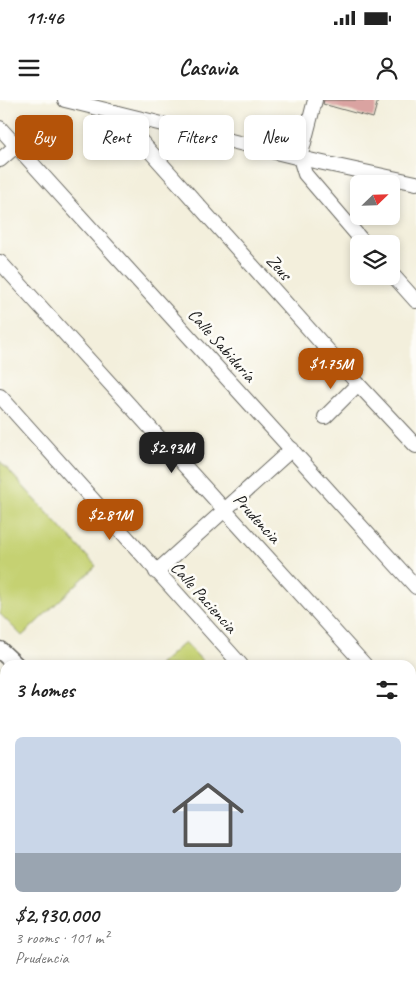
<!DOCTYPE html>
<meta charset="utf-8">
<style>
:root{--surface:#fff;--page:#f6f6f6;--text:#222;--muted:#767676;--accent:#b45309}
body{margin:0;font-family:Caveat,sans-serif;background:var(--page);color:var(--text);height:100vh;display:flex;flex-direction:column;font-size:19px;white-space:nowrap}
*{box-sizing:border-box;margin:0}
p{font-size:16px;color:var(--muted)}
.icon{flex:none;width:28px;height:28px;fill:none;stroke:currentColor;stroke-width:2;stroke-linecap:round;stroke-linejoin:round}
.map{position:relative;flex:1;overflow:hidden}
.side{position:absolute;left:0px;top:560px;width:416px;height:335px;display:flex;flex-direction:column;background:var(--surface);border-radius:15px 15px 0 0;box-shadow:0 2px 8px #0003}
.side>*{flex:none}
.guide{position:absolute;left:15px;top:15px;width:386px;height:45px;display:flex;gap:10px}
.needle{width:32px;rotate:67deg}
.fabs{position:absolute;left:350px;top:75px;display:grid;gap:10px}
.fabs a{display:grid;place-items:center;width:50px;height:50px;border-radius:8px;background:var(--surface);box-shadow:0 2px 8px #0003;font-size:25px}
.price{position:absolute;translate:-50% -42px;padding:0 11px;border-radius:10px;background:var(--accent);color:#fff;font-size:16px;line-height:32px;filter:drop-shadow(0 1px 2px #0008)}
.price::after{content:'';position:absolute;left:50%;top:30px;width:15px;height:11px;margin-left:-8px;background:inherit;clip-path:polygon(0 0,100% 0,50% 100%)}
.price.on{background:#222;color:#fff}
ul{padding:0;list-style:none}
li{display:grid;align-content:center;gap:10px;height:265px;padding:0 15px}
li span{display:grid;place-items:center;height:155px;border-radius:8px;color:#555}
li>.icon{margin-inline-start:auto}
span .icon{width:90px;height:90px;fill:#fffc;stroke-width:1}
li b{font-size:21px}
h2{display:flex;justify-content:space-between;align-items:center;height:60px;padding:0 15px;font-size:21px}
.tag{padding:0 18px;border-radius:8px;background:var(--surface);box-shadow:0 2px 8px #0003;font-size:18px;line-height:45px}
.tag.on{background:var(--accent);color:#fff}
.status{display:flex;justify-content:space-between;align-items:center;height:35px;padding:0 25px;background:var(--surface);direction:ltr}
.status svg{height:14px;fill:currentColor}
header{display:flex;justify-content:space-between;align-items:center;height:65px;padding:0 15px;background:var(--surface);font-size:22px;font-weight:800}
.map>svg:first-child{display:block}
.green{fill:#c5d172;stroke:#707647}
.building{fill:#daa3a1}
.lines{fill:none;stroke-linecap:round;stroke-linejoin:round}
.minor-casing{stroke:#67665f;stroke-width:16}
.tertiary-casing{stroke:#67665f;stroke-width:19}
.minor{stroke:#fff;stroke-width:14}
.tertiary{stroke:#fff;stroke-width:16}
.labels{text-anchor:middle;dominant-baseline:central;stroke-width:5;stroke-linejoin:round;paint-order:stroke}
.street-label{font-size:18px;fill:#1c1c1c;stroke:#fdfcf7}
</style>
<div class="status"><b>11:46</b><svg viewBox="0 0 49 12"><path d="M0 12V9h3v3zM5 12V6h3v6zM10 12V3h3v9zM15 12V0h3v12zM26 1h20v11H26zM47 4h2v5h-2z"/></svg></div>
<header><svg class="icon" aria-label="menu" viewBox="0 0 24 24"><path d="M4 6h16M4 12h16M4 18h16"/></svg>Casavia<svg class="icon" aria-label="person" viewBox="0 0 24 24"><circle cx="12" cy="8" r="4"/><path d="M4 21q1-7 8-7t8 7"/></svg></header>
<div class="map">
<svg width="416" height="895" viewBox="0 0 416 895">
<rect width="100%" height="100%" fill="#fdfcf7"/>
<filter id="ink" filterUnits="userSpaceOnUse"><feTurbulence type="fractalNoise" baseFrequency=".02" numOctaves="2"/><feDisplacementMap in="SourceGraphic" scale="10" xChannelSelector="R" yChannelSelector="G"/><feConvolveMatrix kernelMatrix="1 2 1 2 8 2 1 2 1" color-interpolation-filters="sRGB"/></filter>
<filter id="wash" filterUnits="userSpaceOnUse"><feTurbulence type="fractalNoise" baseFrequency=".0096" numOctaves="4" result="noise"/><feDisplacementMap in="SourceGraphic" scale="20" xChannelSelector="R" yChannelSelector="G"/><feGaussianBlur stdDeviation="1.12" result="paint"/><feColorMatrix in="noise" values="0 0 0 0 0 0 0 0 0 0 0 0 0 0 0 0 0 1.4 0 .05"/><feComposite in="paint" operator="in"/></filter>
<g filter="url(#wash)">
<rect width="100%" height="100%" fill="#f3efdc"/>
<g class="green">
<path d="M0 361 96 466 22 536 0 514Z"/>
<path d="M185 542 206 565H159Z"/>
<path d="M0 566 5 571V604L0 599Z"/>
<path d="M318 890H354L359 895H323Z"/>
</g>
<g id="blocks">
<path class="building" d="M324 0H378L373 18 323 4Z"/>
</g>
</g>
<g filter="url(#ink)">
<use href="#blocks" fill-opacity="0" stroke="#67665f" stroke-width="1"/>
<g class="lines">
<g class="minor-casing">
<g id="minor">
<path d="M65 0 300 58 416 83"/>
<path d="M315 0 300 58 305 74 365 144"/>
<path d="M115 12 358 284 416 346"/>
<path d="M0 28 416 487"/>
<path d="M0 60 16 46"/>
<path d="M0 162 365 565"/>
<path d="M391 173 416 201"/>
<path d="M0 296 241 565"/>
<path d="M325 317 358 284"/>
<path d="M156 472 292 349"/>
<path d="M411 615 416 621"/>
<path d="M0 725 5 723"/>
<path d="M411 752 416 757"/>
<path d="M0 834 5 831"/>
<path d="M85 895 94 890"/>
<path d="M264 895 272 890"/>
</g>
</g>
<g class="tertiary-casing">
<g id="tertiary">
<path d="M0 550 16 565"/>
<path d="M0 605 5 610"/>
<path d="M303 890 309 895"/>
<path d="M360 890 365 895"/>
</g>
</g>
<use href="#minor" class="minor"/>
<use href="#tertiary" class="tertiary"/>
</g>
</g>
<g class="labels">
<g class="street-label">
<text transform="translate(279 167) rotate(48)">Zeus</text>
<text transform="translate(222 245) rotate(48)">Calle Sabiduría</text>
<text transform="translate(257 418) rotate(48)">Prudencia</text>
<text transform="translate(204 497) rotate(48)">Calle Paciencia</text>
</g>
</g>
</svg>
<div class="fabs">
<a><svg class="needle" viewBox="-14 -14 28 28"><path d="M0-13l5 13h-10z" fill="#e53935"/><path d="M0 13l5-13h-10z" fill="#767676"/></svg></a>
<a><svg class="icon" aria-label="layers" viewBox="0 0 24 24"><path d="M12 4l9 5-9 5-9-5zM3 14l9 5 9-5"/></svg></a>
</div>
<b class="price" style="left:331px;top:290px">$1.75M</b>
<b class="price on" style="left:172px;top:374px">$2.93M</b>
<b class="price" style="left:110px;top:441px">$2.81M</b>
<div class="guide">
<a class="tag on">Buy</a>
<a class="tag">Rent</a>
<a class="tag">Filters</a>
<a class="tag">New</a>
</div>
<section class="side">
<h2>3 homes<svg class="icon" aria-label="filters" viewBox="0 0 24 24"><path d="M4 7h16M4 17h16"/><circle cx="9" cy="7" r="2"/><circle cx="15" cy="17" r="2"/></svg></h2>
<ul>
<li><span style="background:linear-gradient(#c9d6e8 75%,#9aa5b1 0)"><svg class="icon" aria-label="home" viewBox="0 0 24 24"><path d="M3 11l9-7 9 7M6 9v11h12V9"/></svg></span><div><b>$2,930,000</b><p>3 rooms · 101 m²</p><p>Prudencia</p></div></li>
</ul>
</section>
</div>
